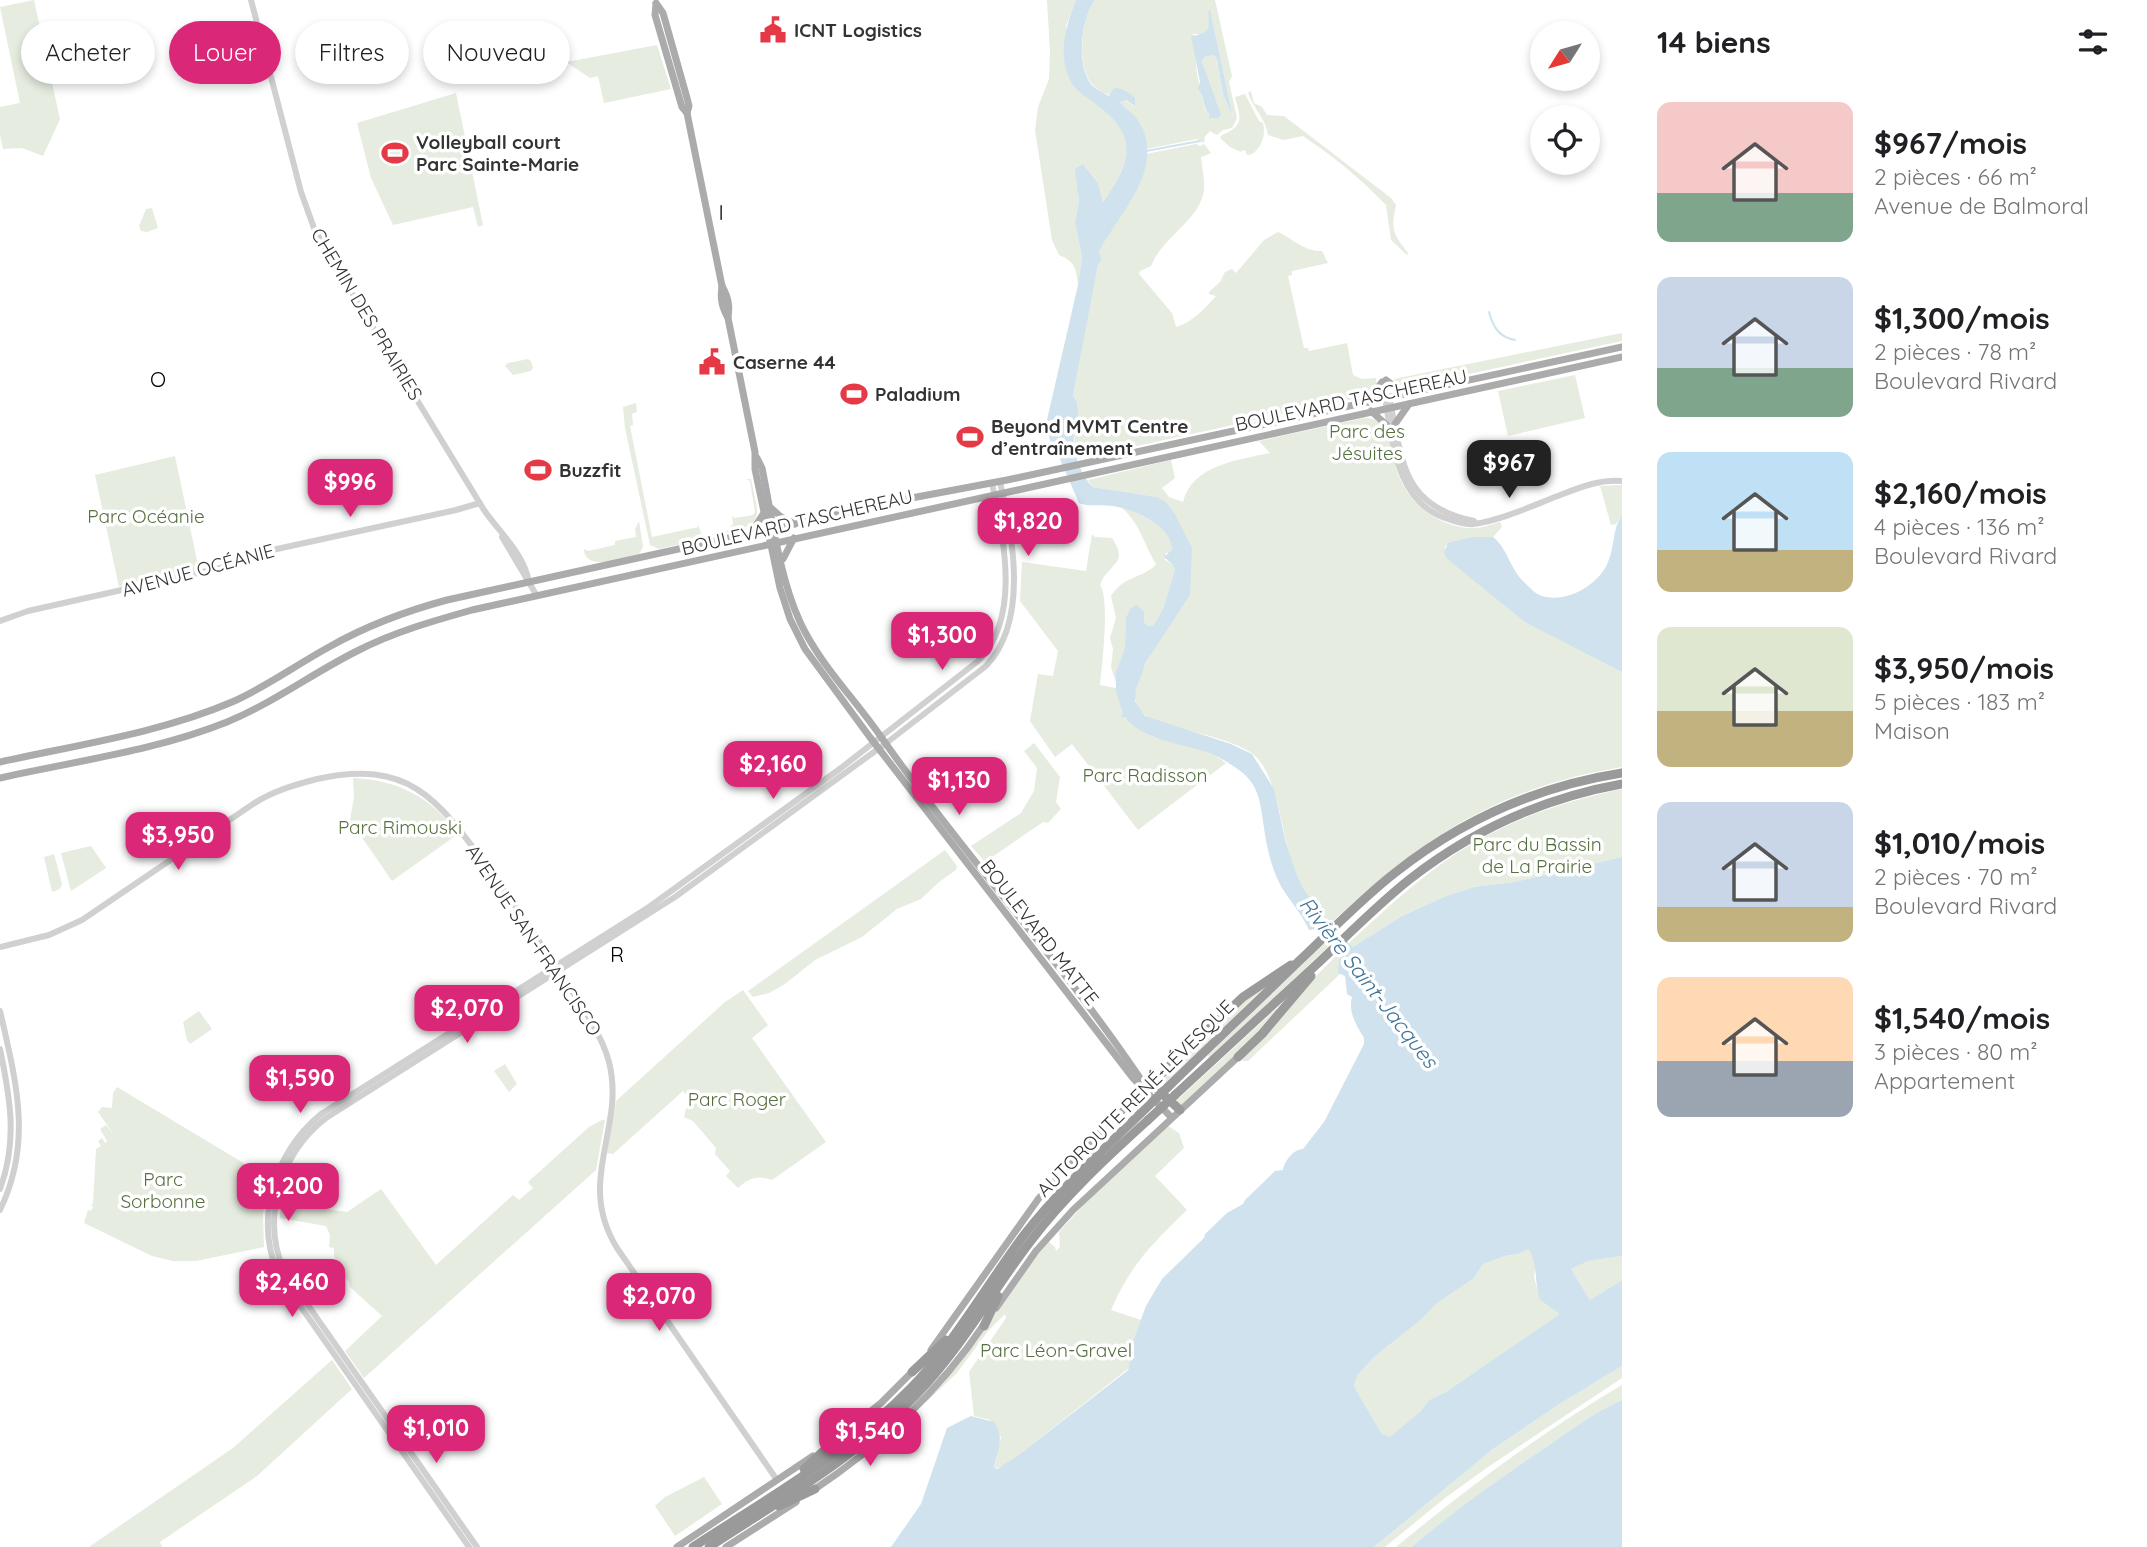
<!DOCTYPE html>
<html lang="fr">
<meta charset="utf-8">
<style>
:root{--surface:#fff;--page:#f2f2f2;--text:#202124;--muted:#757577;--accent:#db2777}
body{margin:0;font-family:Quicksand,sans-serif;background:var(--page);color:var(--text);height:100vh;display:flex;flex-direction:column;font-size:26px;white-space:nowrap}
*{box-sizing:border-box;margin:0}
p{font-size:23px;color:var(--muted)}
.icon{flex:none;width:38px;height:38px;fill:none;stroke:currentColor;stroke-width:2;stroke-linecap:round;stroke-linejoin:round}
.map{position:relative;flex:1;overflow:hidden}
.drawer{display:flex;flex-direction:column;background:var(--surface);width:525px}
.drawer>*{flex:none}
.hud{position:absolute;left:21px;top:21px;width:665px;height:63px;display:flex;gap:14px}
.needle{width:46px;rotate:233deg}
.controls{position:absolute;left:1530px;top:21px;display:grid;gap:14px}
.controls a{display:grid;place-items:center;width:70px;height:70px;border-radius:50%;background:var(--surface);box-shadow:0 4px 10px #0003;font-size:35px}
.price{position:absolute;translate:-50% -60px;padding:0 16px;border-radius:14px;background:var(--accent);color:#fff;font-size:23px;line-height:46px;filter:drop-shadow(0 2px 4px #0008)}
.price::after{content:'';position:absolute;left:50%;top:42px;width:21px;height:16px;margin-left:-10px;background:inherit;clip-path:polygon(0 0,100% 0,50% 100%)}
.price.active{background:#222;color:#fff}
ul{padding:0;list-style:none}
li{display:flex;align-items:center;gap:21px;height:175px;padding:0 35px}
li span{display:grid;place-items:center;flex:none;width:196px;height:140px;border-radius:14px;color:#555}
li>.icon{margin-inline-start:auto}
span .icon{width:84px;height:84px;fill:#fffc;stroke-width:1}
li b{font-size:30px}
h2{display:flex;justify-content:space-between;align-items:center;height:84px;padding:0 35px;font-size:30px}
.chip{padding:0 24px;border-radius:32px;background:var(--surface);box-shadow:0 4px 10px #0003;font-size:24px;line-height:63px}
.chip.active{background:var(--accent);color:#fff}
main{display:flex;flex:1;min-height:0}
.map>svg:first-child{display:block}
.green{fill:#e6ecdf;fill-rule:evenodd}
.water{fill:#cfe2ee;fill-rule:evenodd}
.lines{fill:none;stroke-linecap:round;stroke-linejoin:round}
.stream{stroke:#cfe2ee;stroke-width:2}
.minor{stroke:#d0d0d0;stroke-width:6}
.major{stroke:#ababab;stroke-width:7}
.highway{stroke:#9a9a9a;stroke-width:9}
.highway-bridge{stroke:#9a9a9a;stroke-width:9}
.labels{text-anchor:middle;dominant-baseline:central;stroke-width:7;stroke-linejoin:round;paint-order:stroke}
.poi-label{font-size:19px;font-weight:bold;fill:#333;stroke:#fff;text-anchor:start}
.street-label{font-size:19px;fill:#333;stroke:#fff}
.park-label{font-size:19px;fill:#56703f;stroke:#fff}
.neighbourhood-label{font-size:21px;letter-spacing:2px;fill:#000;stroke:#fff}
.water-label{font-size:21px;font-style:italic;fill:#3f7597;stroke:#fff}
</style>
<main>
<div class="map">
<svg width="1622" height="1547" viewBox="0 0 1622 1547">
<rect width="100%" height="100%" fill="#fff"/>
<g class="green">
<path d="M34 0 60 119 43 156 22 148 3 149 0 135V107L20 103 0 7Z"/>
<path d="M1047 0H1076L1066 26 1073 86C1127 127 1147 139 1103 202L1098 183 1084 165 1076 169 1079 201 1075 222 1082 257 1078 285C1076 269 1075 261 1059 255L1052 240 1035 130 1038 107 1049 79 1050 52Z"/>
<path d="M1095 0H1215L1232 76 1229 82 1237 118 1232 128 1223 130 1217 135 1210 131 1205 136 1204 143 1197 139 1146 149 1141 124 1120 102 1125 100 1134 106V98C1119 96 1104 97 1093 85 1076 68 1081 18 1095 0ZM1210 11 1233 116V117L1223 94 1217 59 1214 55 1204 57 1202 62 1213 119 1205 110 1197 74 1193 34H1204C1211 28 1209 21 1208 12Z"/>
<path d="M657 45 671 89 604 103 598 76 590 78 566 62Z"/>
<path d="M1251 91 1254 103 1262 107 1267 115 1284 116 1391 198 1396 205C1391 230 1392 232 1408 253L1407 255 1391 240 1386 205C1361 179 1333 156 1303 136L1284 140 1268 135C1266 119 1253 108 1248 93Z"/>
<path d="M456 93 483 225 478 227 473 207 393 225 371 178 357 123Z"/>
<path d="M1245 94 1259 121 1263 123C1266 135 1262 149 1250 155L1246 154V151L1242 150 1241 152 1230 147 1220 138 1222 135C1244 126 1241 119 1235 97Z"/>
<path d="M1196 144 1200 146 1204 144 1211 153 1201 157C1202 169 1206 184 1203 195 1196 222 1162 238 1151 266L1140 271 1139 274 1172 313 1176 327C1191 323 1206 308 1216 296L1209 294V292L1220 282 1225 272 1232 269 1236 273 1264 240 1278 232C1293 239 1305 252 1322 251L1328 263 1292 271V275L1288 276 1304 348H1308L1309 351 1347 343 1353 375 1362 379 1376 378 1377 386 1368 395 1362 397 1077 459C1073 450 1077 438 1072 430L1079 420 1077 402 1073 396 1094 282 1098 264 1102 260 1099 252C1118 214 1139 200 1146 154Z"/>
<path d="M152 208 158 228 147 232 141 231 139 226 146 209Z"/>
<path d="M1622 333V341L1413 386 1394 385V379Z"/>
<path d="M528 359 531 361 533 368 531 371 513 375 505 366 508 363Z"/>
<path d="M1575 375 1585 418 1508 436 1498 391Z"/>
<path d="M636 403 637 412 632 414 633 425 630 426 652 537 698 527V524L703 539 659 549 650 545 625 428 623 407Z"/>
<path d="M1364 418C1371 418 1378 419 1383 426 1392 437 1392 454 1396 468 1405 500 1434 525 1468 528 1479 529 1490 525 1500 522L1502 527 1493 537H1472L1445 546 1446 558 1588 654 1622 672V767C1496 788 1420 839 1329 925L1314 900C1281 883 1287 781 1253 754 1233 739 1186 731 1161 722 1157 720 1150 719 1146 716 1142 713 1136 703 1135 699 1133 672 1175 618 1190 595L1165 501 1157 497 1093 487 1088 480 1171 460 1175 478 1162 488 1169 497 1183 502C1192 465 1238 460 1270 453L1259 441Z"/>
<path d="M175 456 199 570 119 587 95 475Z"/>
<path d="M746 479H751C758 515 767 524 725 533L733 524 732 516 735 518 753 515 755 512 750 481Z"/>
<path d="M1622 485V515L1616 524 1611 525 1600 486Z"/>
<path d="M1121 507C1140 514 1168 525 1173 547L1170 553H1166L1165 560 1172 564 1175 569 1163 609 1153 626H1148L1130 609C1124 622 1127 636 1125 649 1124 661 1116 670 1116 683L1111 667 1113 649 1110 638 1116 618 1111 596C1124 575 1145 578 1156 564 1144 545 1140 523 1121 507Z"/>
<path d="M639 521 643 547 639 554C624 557 585 573 584 549L588 551 615 545V541L636 537 635 529Z"/>
<path d="M1092 534 1095 537 1112 538C1130 565 1108 563 1100 585 1110 599 1102 665 1100 685L1116 688 1123 713 1122 717 1153 737 1210 752 1226 763 1138 830 1072 744 1055 757 1030 721 1038 674 1053 676 1058 651 1020 601 1022 562 1086 571Z"/>
<path d="M1034 743 1060 777 1056 802 1061 809 1048 823 1043 822 985 862 971 846 1021 813 1034 791 1037 768 1024 751Z"/>
<path d="M353 778C398 780 431 797 458 834L392 881 350 820 354 797Z"/>
<path d="M1622 789V857L1514 882 1474 887 1446 896 1402 916 1353 947 1348 944C1388 907 1428 869 1475 842 1520 816 1571 800 1622 789Z"/>
<path d="M91 846 106 868 71 891 61 853Z"/>
<path d="M945 850 957 866 956 870 939 882 921 899 897 909 862 937 815 960 785 984 769 993 753 997 748 991Z"/>
<path d="M54 854 62 884 60 889 52 892 44 857Z"/>
<path d="M1328 940 1331 944 1209 1058 1208 1055Z"/>
<path d="M1340 952 1339 975 1248 1061H1243L1242 1059 1309 983Z"/>
<path d="M1266 986 1161 1087H1159L1158 1080 1233 1008Z"/>
<path d="M743 990 768 1025 752 1038 826 1142 772 1180C757 1175 749 1178 738 1188L726 1176 730 1171 715 1154 716 1148 693 1121 684 1117 689 1098 683 1091 613 1154 607 1153 616 1101 725 1002Z"/>
<path d="M1276 1009 1278 1010 1268 1025 1184 1104 1179 1106 1174 1103Z"/>
<path d="M199 1011 212 1029 190 1044 187 1040 183 1022Z"/>
<path d="M505 1064 517 1084 509 1092 494 1071Z"/>
<path d="M117 1087 270 1179 263 1213 264 1247 196 1261H173L152 1256 84 1223 88 1210 91 1211 93 1207 91 1205 93 1204 96 1149 101 1146 98 1141 102 1138 105 1143 107 1141 100 1129 106 1125 115 1136 98 1112 102 1107 112 1108 113 1093Z"/>
<path d="M602 1120H605L596 1170 364 1378 345 1351 382 1316 350 1287 349 1282 344 1276 345 1272 334 1256V1248L329 1247 330 1235 326 1226 280 1218 281 1203 347 1212 381 1189 436 1265 513 1195 519 1200 533 1188 528 1182 589 1127Z"/>
<path d="M1168 1126 1179 1133 1184 1148 1155 1176 1187 1210C1152 1244 1131 1264 1111 1310L1141 1320 1130 1349 1129 1368 1016 1457 1007 1464 994 1469 1001 1437 990 1420 974 1416 969 1372 1006 1318 1005 1314 988 1331 957 1373 925 1403C972 1353 1005 1294 1048 1241L1055 1247 1056 1251 1060 1247 1059 1232 1093 1194Z"/>
<path d="M1529 1248 1536 1261 1534 1277 1540 1300 1561 1314 1446 1392 1429 1400 1421 1411 1390 1438 1382 1434 1356 1390 1354 1385 1358 1375 1374 1357 1422 1319 1436 1304 1474 1278 1483 1264 1505 1256 1518 1254Z"/>
<path d="M1622 1256V1280L1590 1300 1571 1269 1587 1261Z"/>
<path d="M332 1360 352 1389 257 1476 160 1542 162 1547H89L233 1448Z"/>
<path d="M1622 1366V1378L1488 1467 1445 1498 1385 1547H1374L1493 1449 1561 1403Z"/>
<path d="M1622 1385V1400C1595 1412 1572 1429 1548 1446 1501 1477 1456 1510 1412 1547H1396C1467 1488 1542 1432 1622 1385Z"/>
<path d="M704 1477 722 1504 675 1536 655 1506 665 1497Z"/>
</g>
<g class="water">
<path d="M1076 0H1095C1081 18 1076 65 1091 84 1095 89 1104 93 1109 96L1114 88C1122 88 1129 92 1135 98V106L1126 100 1120 102C1127 110 1138 117 1142 127 1163 173 1117 215 1099 252L1102 260 1098 264 1073 396 1077 402 1079 420 1072 430C1075 436 1073 439 1074 446 1075 459 1084 479 1093 487L1157 497 1165 501 1175 514 1192 548 1190 595 1146 662 1136 689 1135 701 1145 716 1231 744 1252 754 1274 789 1286 843 1295 870 1302 887 1310 898 1314 900 1329 925 1353 947 1402 916 1446 896 1474 887 1514 882 1622 857V1256L1588 1261 1571 1269 1590 1300 1622 1280V1366L1561 1403 1493 1449 1374 1547H891L921 1504 947 1428 971 1416 994 1422C1005 1439 998 1449 994 1467L997 1469 1016 1457 1127 1371 1129 1368 1130 1349 1146 1306 1162 1279 1204 1238 1205 1234 1227 1213 1243 1204 1245 1200 1275 1171 1283 1170C1284 1161 1294 1149 1303 1149L1324 1122 1364 1044V1038C1356 1025 1348 1012 1352 997L1347 994 1345 976 1338 973 1340 952 1317 929 1309 930C1303 916 1294 906 1286 894 1273 876 1267 849 1264 828 1261 808 1260 788 1244 774 1236 767 1217 755 1207 752 1179 743 1146 741 1125 718L1121 717 1123 713 1116 692V672L1125 648 1126 618 1130 609 1136 605 1144 611V622L1148 626H1153L1163 609 1175 569 1172 564 1164 557 1172 550C1173 526 1133 509 1113 506 1101 504 1089 507 1079 503L1059 457 1052 449 1046 424 1078 285 1082 257 1075 222 1079 201 1075 169 1083 164 1098 183 1103 202C1131 162 1140 137 1097 105 1090 99 1077 92 1072 84 1057 56 1065 28 1076 0ZM1529 1249C1538 1265 1534 1282 1540 1300L1560 1314 1446 1392 1429 1400 1421 1411 1390 1437 1382 1434 1356 1390 1354 1385 1358 1375 1374 1357 1422 1319 1436 1304 1474 1278 1483 1264 1505 1256 1518 1254Z"/>
<path d="M1210 10 1233 117 1223 94 1217 59 1214 55 1204 57 1202 62 1221 115 1218 118H1209V114C1202 107 1205 96 1198 89L1200 82 1191 36C1209 33 1210 31 1208 12Z"/>
<path d="M1622 515V672L1525 622 1446 558 1444 552 1448 543 1472 537H1493C1508 549 1510 569 1524 582 1530 588 1537 596 1546 597 1570 602 1600 583 1608 562 1615 546 1612 529 1622 515Z"/>
<path d="M1622 1400V1547H1412C1455 1510 1501 1477 1548 1446 1572 1429 1595 1412 1622 1400Z"/>
</g>
<g class="lines">
<g class="stream">
<path d="M1146 151 1200 141"/>
<path d="M1489 312C1493 327 1499 337 1515 340"/>
</g>
<g class="minor">
<path d="M251 0 301 192 314 228 330 257 484 510C499 532 525 554 529 583"/>
<path d="M1389 397C1403 460 1400 506 1474 521"/>
<path d="M1385 398C1393 443 1396 503 1448 519 1456 522 1465 525 1474 524 1500 520 1525 509 1550 499 1574 490 1596 479 1622 481"/>
<path d="M502 537 537 596"/>
<path d="M0 621 28 611 220 568 263 552 456 510 480 503"/>
<path d="M0 947 49 935 82 920 253 804C273 791 294 785 317 779 408 759 437 798 486 865 507 894 527 922 546 952 566 984 600 1027 609 1062 626 1129 575 1180 617 1248L777 1480"/>
<path d="M0 1011C16 1081 33 1142 0 1210"/>
<path d="M0 1049C10 1097 18 1141 0 1189"/>
<path d="M469 1547 278 1274C254 1217 275 1152 321 1114L649 907 841 768 978 661C1022 617 1003 537 992 483"/>
<path d="M477 1547 284 1271C261 1218 280 1153 326 1118L675 897 889 741 986 666C1029 620 1013 537 1000 482"/>
</g>
<g class="major">
<path d="M656 3 663 13 687 98 689 106 687 113 722 286C728 297 730 305 728 317"/>
<path d="M656 4 655 15 682 107 687 113"/>
<path d="M722 286C720 299 722 307 728 318L755 452V469L780 588 790 619 805 649 869 736 1133 1078 1171 1117"/>
<path d="M1386 380 1404 394"/>
<path d="M1368 402 1382 382"/>
<path d="M1371 411 1390 428"/>
<path d="M1395 424 1409 404"/>
<path d="M757 458 762 468C772 517 779 576 800 622 819 663 853 697 879 734 963 854 1063 963 1144 1084"/>
<path d="M771 508 781 517 795 524"/>
<path d="M751 533 764 513"/>
<path d="M783 559 794 538"/>
<path d="M0 762C76 745 160 733 232 702 266 687 296 665 329 647 366 626 406 611 447 600L901 500 1007 480 1622 347"/>
<path d="M0 778C75 761 155 751 227 722 273 703 313 673 357 651 394 632 433 621 472 610L1622 357"/>
<path d="M996 1308 1036 1251 1073 1210 1238 1057"/>
<path d="M931 1350 1039 1198 1090 1142 1145 1089"/>
<path d="M829 1445 881 1403 914 1370"/>
<path d="M812 1491C881 1445 938 1393 985 1323"/>
<path d="M677 1547 813 1456"/>
<path d="M726 1547 796 1502"/>
</g>
<g class="highway">
<path d="M1238 1057 1262 1034 1311 976"/>
<path d="M1153 1081 1156 1088 1180 1110"/>
<path d="M1168 1087C1211 1045 1255 1004 1298 962 1330 932 1361 899 1396 872 1462 820 1539 786 1622 773"/>
<path d="M1145 1089 1243 997 1291 965"/>
<path d="M1175 1095C1222 1052 1269 1008 1316 965 1347 936 1377 905 1410 879 1473 830 1544 798 1622 784"/>
<path d="M984 1326 998 1296"/>
<path d="M912 1372 946 1340"/>
<path d="M804 1469 831 1444"/>
<path d="M779 1506 815 1489"/>
<path d="M693 1547C768 1498 848 1453 911 1388 955 1342 986 1286 1024 1235 1059 1190 1101 1152 1141 1113"/>
<path d="M709 1547C779 1501 856 1458 915 1396 960 1350 991 1293 1030 1242 1064 1197 1106 1158 1148 1120"/>
</g>
<g class="highway-bridge">
<path d="M1141 1113 1168 1087"/>
<path d="M1148 1120 1175 1095"/>
</g>
</g>
<defs>
<g id="civic-bare" transform="scale(2.1)"><path d="M-.6-6.5H3V-4.5H.6V-3L4-1V1h2V6H-6V1h2V-1L-.6-3ZM-1.2 2.5V6h2.4V2.5Z" fill="#e63946" stroke="#fff" stroke-width="2.5" paint-order="stroke"/></g>
<g id="stadium-bare" transform="scale(2.1)"><path d="M0-5a6.5 5 0 1 0 0 10a6.5 5 0 1 0 0-10ZM-3.5-1.8h7v3.6h-7Z" fill="#e63946" stroke="#fff" stroke-width="2.5" paint-order="stroke"/></g>
</defs>
<g fill-rule="evenodd">
<use href="#civic-bare" x="773" y="30"/>
<use href="#stadium-bare" x="395" y="153"/>
<use href="#civic-bare" x="712" y="362"/>
<use href="#stadium-bare" x="854" y="394"/>
<use href="#stadium-bare" x="970" y="437"/>
<use href="#stadium-bare" x="538" y="470"/>
</g>
<g class="labels">
<g class="poi-label">
<text x="794" y="30">ICNT Logistics</text>
<text x="416" y="142">Volleyball court<tspan x="416" dy="22">Parc Sainte-Marie</tspan></text>
<text x="733" y="362">Caserne 44</text>
<text x="875" y="394">Paladium</text>
<text x="991" y="426">Beyond MVMT Centre<tspan x="991" dy="22">d’entraînement</tspan></text>
<text x="559" y="470">Buzzfit</text>
</g>
<g class="street-label">
<text transform="translate(367 314) rotate(59)">CHEMIN DES PRAIRIES</text>
<text transform="translate(1351 400) rotate(-12)">BOULEVARD TASCHEREAU</text>
<text transform="translate(797 522) rotate(-13)">BOULEVARD TASCHEREAU</text>
<text transform="translate(198 570) rotate(-15)">AVENUE OCÉANIE</text>
<text transform="translate(1040 932) rotate(52)">BOULEVARD MATTE</text>
<text transform="translate(534 940) rotate(56)">AVENUE SAN-FRANCISCO</text>
<text transform="translate(1135 1098) rotate(-45)">AUTOROUTE RENÉ-LÉVESQUE</text>
</g>
<g class="park-label">
<text x="1367" y="431">Parc des<tspan x="1367" dy="22">Jésuites</tspan></text>
<text x="146" y="516">Parc Océanie</text>
<text x="1145" y="775">Parc Radisson</text>
<text x="400" y="827">Parc Rimouski</text>
<text x="1537" y="844">Parc du Bassin<tspan x="1537" dy="22">de La Prairie</tspan></text>
<text x="737" y="1099">Parc Roger</text>
<text x="163" y="1179">Parc<tspan x="163" dy="22">Sorbonne</tspan></text>
<text x="1056" y="1350">Parc Léon-Gravel</text>
</g>
<g class="neighbourhood-label">
<text x="722" y="212">I</text>
<text x="159" y="379">O</text>
<text x="618" y="954">R</text>
</g>
<g class="water-label">
<text transform="translate(1369 982) rotate(52)">Rivière Saint-Jacques</text>
</g>
</g>
</svg>
<div class="controls">
<a><svg class="needle" viewBox="-14 -14 28 28"><path d="M0-13l5 13h-10z" fill="#e53935"/><path d="M0 13l5-13h-10z" fill="#757577"/></svg></a>
<a><svg class="icon" aria-label="locate" viewBox="0 0 24 24"><circle cx="12" cy="12" r="6"/><path d="M12 2v4M12 18v4M2 12h4M18 12h4"/></svg></a>
</div>
<b class="price active" style="left:1509px;top:500px">$967</b>
<b class="price" style="left:350px;top:519px">$996</b>
<b class="price" style="left:1028px;top:558px">$1,820</b>
<b class="price" style="left:942px;top:672px">$1,300</b>
<b class="price" style="left:773px;top:801px">$2,160</b>
<b class="price" style="left:959px;top:817px">$1,130</b>
<b class="price" style="left:178px;top:872px">$3,950</b>
<b class="price" style="left:467px;top:1045px">$2,070</b>
<b class="price" style="left:300px;top:1115px">$1,590</b>
<b class="price" style="left:288px;top:1223px">$1,200</b>
<b class="price" style="left:292px;top:1319px">$2,460</b>
<b class="price" style="left:659px;top:1333px">$2,070</b>
<b class="price" style="left:436px;top:1465px">$1,010</b>
<b class="price" style="left:870px;top:1468px">$1,540</b>
<div class="hud">
<a class="chip">Acheter</a>
<a class="chip active">Louer</a>
<a class="chip">Filtres</a>
<a class="chip">Nouveau</a>
</div>
</div>
<section class="drawer">
<h2>14 biens<svg class="icon" aria-label="filters" viewBox="0 0 24 24"><path d="M4 7h16M4 17h16"/><circle cx="9" cy="7" r="2"/><circle cx="15" cy="17" r="2"/></svg></h2>
<ul>
<li><span style="background:linear-gradient(#f6c9c9 65%,#7fa58c 0)"><svg class="icon" aria-label="home" viewBox="0 0 24 24"><path d="M3 11l9-7 9 7M6 9v11h12V9"/></svg></span><div><b>$967/mois</b><p>2 pièces · 66 m²</p><p>Avenue de Balmoral</p></div></li>
<li><span style="background:linear-gradient(#c9d6e8 65%,#7fa58c 0)"><svg class="icon" aria-label="home" viewBox="0 0 24 24"><path d="M3 11l9-7 9 7M6 9v11h12V9"/></svg></span><div><b>$1,300/mois</b><p>2 pièces · 78 m²</p><p>Boulevard Rivard</p></div></li>
<li><span style="background:linear-gradient(#bfe0f5 70%,#c2b280 0)"><svg class="icon" aria-label="home" viewBox="0 0 24 24"><path d="M3 11l9-7 9 7M6 9v11h12V9"/></svg></span><div><b>$2,160/mois</b><p>4 pièces · 136 m²</p><p>Boulevard Rivard</p></div></li>
<li><span style="background:linear-gradient(#dfe7d0 60%,#c2b280 0)"><svg class="icon" aria-label="home" viewBox="0 0 24 24"><path d="M3 11l9-7 9 7M6 9v11h12V9"/></svg></span><div><b>$3,950/mois</b><p>5 pièces · 183 m²</p><p>Maison</p></div></li>
<li><span style="background:linear-gradient(#c9d6e8 75%,#c2b280 0)"><svg class="icon" aria-label="home" viewBox="0 0 24 24"><path d="M3 11l9-7 9 7M6 9v11h12V9"/></svg></span><div><b>$1,010/mois</b><p>2 pièces · 70 m²</p><p>Boulevard Rivard</p></div></li>
<li><span style="background:linear-gradient(#ffd9b3 60%,#9aa5b1 0)"><svg class="icon" aria-label="home" viewBox="0 0 24 24"><path d="M3 11l9-7 9 7M6 9v11h12V9"/></svg></span><div><b>$1,540/mois</b><p>3 pièces · 80 m²</p><p>Appartement</p></div></li>
</ul>
</section>
</main>
